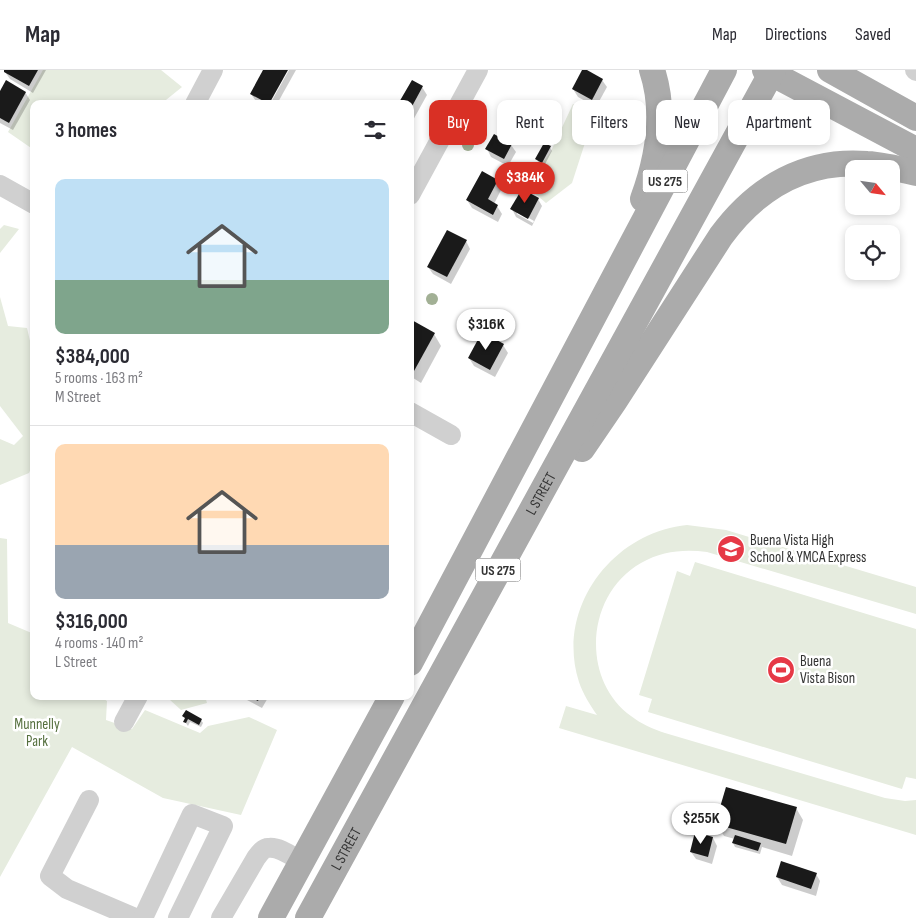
<!DOCTYPE html>
<meta charset="utf-8">
<style>
:root{--surface:#fff;--page:#f7f7f7;--text:#2b2b33;--muted:#7c7c81;--line:#e1e1e2;--accent:#d93025}
body{margin:0;font-family:"Sofia Sans Condensed",sans-serif;background:var(--page);color:var(--text);height:100vh;display:flex;flex-direction:column;font-size:19px;white-space:nowrap}
*{box-sizing:border-box;margin:0}
p{font-size:16px;color:var(--muted)}
.icon{flex:none;width:28px;height:28px;fill:none;stroke:currentColor;stroke-width:2;stroke-linecap:round;stroke-linejoin:round}
.map{position:relative;flex:1;overflow:hidden}
.details{position:absolute;left:30px;top:30px;width:384px;height:600px;display:flex;flex-direction:column;background:var(--surface);border-radius:10px;box-shadow:0 2px 8px #0003}
.details>*{flex:none}
.top-card{position:absolute;left:429px;top:30px;width:411px;height:45px;display:flex;gap:10px}
.needle{width:32px;rotate:119deg}
.tools{position:absolute;left:845px;top:90px;display:grid;gap:10px}
.tools a{display:grid;place-items:center;width:55px;height:55px;border-radius:10px;background:var(--surface);box-shadow:0 2px 8px #0003;font-size:25px}
.price{position:absolute;translate:-50% -42px;padding:0 11px;border-radius:18px;background:#fff;color:#222;font-size:16px;line-height:32px;filter:drop-shadow(0 1px 2px #0008)}
.price::after{content:'';position:absolute;left:50%;top:30px;width:15px;height:11px;margin-left:-8px;background:inherit;clip-path:polygon(0 0,100% 0,50% 100%)}
.price.on{background:var(--accent);color:#fff}
ul{padding:0;list-style:none}
li{display:grid;align-content:center;gap:10px;height:265px;padding:0 25px}
li+li{border-top:1px solid var(--line)}
li span{display:grid;place-items:center;height:155px;border-radius:10px;color:#555}
li>.icon{margin-inline-start:auto}
span .icon{width:90px;height:90px;fill:#fffc;stroke-width:1}
li b{font-size:21px}
h2{display:flex;justify-content:space-between;align-items:center;height:60px;padding:0 25px;font-size:21px}
.chip{padding:0 18px;border-radius:10px;background:var(--surface);box-shadow:0 2px 8px #0003;font-size:18px;line-height:45px}
.chip.on{background:var(--accent);color:#fff}
header{display:flex;align-items:center;gap:30px;box-sizing:border-box;height:70px;padding:0 25px;background:var(--surface);border-bottom:1px solid var(--line)}
header strong{font-size:24px}
nav{display:flex;gap:28px;margin-inline-start:auto;font-size:18px}
.map>svg:first-child{display:block}
.green{fill:#e6ecdf}
.shadow{fill:#0003;fill-rule:evenodd}
.building{fill:#1a1a1a}
.lines{fill:none;stroke-linecap:round;stroke-linejoin:round}
.minor{stroke:#d0d0d0;stroke-width:20}
.major{stroke:#ababab;stroke-width:26}
.tree{fill:#a2b095}
.labels{text-anchor:middle;dominant-baseline:central;stroke-width:5;stroke-linejoin:round;paint-order:stroke}
.shield{fill:#fff;stroke:#707070;stroke-width:1}
.shield-label{font-size:14px;font-weight:bold;fill:#333}
.street-label{font-size:15px;fill:#333;stroke:#fff}
.poi-label{font-size:15px;fill:#333;stroke:#fff;text-anchor:start}
.park-label{font-size:15px;fill:#56703f;stroke:#fff}
</style>
<header>
<strong>Map</strong>
<nav><a>Map</a><a>Directions</a><a>Saved</a></nav>
</header>
<div class="map">
<svg width="916" height="848" viewBox="0 0 916 848">
<rect width="100%" height="100%" fill="#fff"/>
<g class="green">
<path d="M43 0H161L182 17 161 34H34V80L8 62Z"/>
<path d="M573 34 594 45 572 113 546 133 525 115 550 83Z"/>
<path d="M4 155 19 159 0 183V159Z"/>
<path d="M0 227 8 256 27 258 34 288V392L29 403 0 415V369L14 375 23 366 0 336Z"/>
<path d="M687 455 726 460 916 517V544L707 482C684 479 662 481 641 493 586 524 580 609 631 646 641 654 653 659 665 663L885 728 905 731 916 730V765L559 658 566 636 597 645C590 635 583 624 579 612 555 538 613 462 687 455Z"/>
<path d="M0 468 7 469 8 553 34 564V626H99L107 631 106 650 132 659 145 640 200 663 208 656 249 647 277 660 241 745 163 728 72 677 0 807Z"/>
<path d="M695 492 916 559V709L906 707 902 719 648 642 652 629 639 625 677 501 690 506Z"/>
<path d="M170 626H205L207 633 181 640 169 629Z"/>
</g>
<g class="shadow">
<path d="M6 0H46L33 23 10 9 5 2Z"/>
<path d="M265 0H286L268 34H258L251 24Z"/>
<path d="M289 0H296L277 34H270Z"/>
<path d="M584 0 602 10 607 17 596 37 578 27 573 19Z"/>
<path d="M422 17 427 25 412 52 410 51V34Z"/>
<path d="M25 22 30 30 13 60 0 53V23Z"/>
<path d="M511 75 516 82 508 96 491 87 487 79Z"/>
<path d="M550 77 552 81 544 96 539 93 537 89Z"/>
<path d="M498 111 502 118 494 134 497 136 502 144 498 152 472 138 467 130Z"/>
<path d="M538 129 542 136 532 156 516 147 512 139ZM517 141 534 151 533 153 517 144Z"/>
<path d="M466 171 470 179 451 214 433 204 428 197Z"/>
<path d="M478 247 480 250 475 259 467 254 465 251Z"/>
<path d="M410 251 434 264 441 276 421 313 410 306Z"/>
<path d="M503 275 508 283 495 307 474 296 469 288Z"/>
<path d="M245 626H269L262 638 247 630Z"/>
<path d="M184 646 201 650 203 653 201 657 190 652 188 656 185 652 186 649Z"/>
<path d="M796 738 803 750 792 786 762 777 760 784 735 777 733 773 735 769 724 766 717 754Z"/>
<path d="M713 768 717 776 712 794 696 789 691 782Z"/>
<path d="M816 804 820 811 816 826 782 815 777 807Z"/>
</g>
<g class="building">
<path d="M4 0H38L29 16 4 2Z"/>
<path d="M263 0H288L269 34 250 24Z"/>
<path d="M582 0H587L603 9 592 30 572 19Z"/>
<path d="M6 10 26 22 9 53 0 48V21Z"/>
<path d="M412 10 423 16 410 40V34H398Z"/>
<path d="M494 64 512 74 504 89 485 79Z"/>
<path d="M544 73 551 76 542 93 535 89Z"/>
<path d="M482 101 498 110 488 129 498 135 493 145 466 130Z"/>
<path d="M522 119 539 128 528 149 510 139Z"/>
<path d="M447 160 467 170 447 207 427 197Z"/>
<path d="M469 241 479 246 473 256 463 251Z"/>
<path d="M410 249 435 263 414 301 410 299Z"/>
<path d="M482 262 504 274 490 300 468 288Z"/>
<path d="M248 626H260L258 631Z"/>
<path d="M186 640 202 649 199 655 188 649 186 653 183 652 185 648 182 646Z"/>
<path d="M726 717 797 737 786 774 715 754Z"/>
<path d="M695 762 713 767 708 787 690 782Z"/>
<path d="M735 765 761 773 758 781 732 773Z"/>
<path d="M781 791 817 803 811 819 776 807Z"/>
</g>
<g class="lines">
<g class="minor">
<path d="M915 0 916 1"/>
<path d="M195 34 213 0"/>
<path d="M0 115 34 134"/>
<path d="M410 125 478 0"/>
<path d="M410 342 451 365"/>
<path d="M124 652 138 626"/>
<path d="M89 730 50 806 67 819 135 848"/>
<path d="M143 848 192 744 223 756 178 848"/>
<path d="M221 848 256 788C259 784 263 778 268 778 279 776 293 787 302 792"/>
</g>
<g class="major">
<path d="M765 0 916 80"/>
<path d="M830 0 916 48"/>
<path d="M643 129C658 88 666 42 652 0"/>
<path d="M582 379 614 332 721 166C757 117 806 89 867 94 884 95 900 99 916 103"/>
<path d="M410 593 724 0"/>
<path d="M271 848 392 626"/>
<path id="s1" d="M308 848 773 0"/>
</g>
</g>
<g class="tree">
<circle cx="468" cy="75" r="6"/>
<circle cx="432" cy="229" r="6"/>
</g>
<defs>
<g id="school-disc" transform="scale(1.4375)"><circle r="9.5" fill="#e63946" stroke="#fff"/><path d="M0-5L7-2L0 1L-7-2ZM-4 1L0 2.5L4 1V4Q0 6-4 4Z" fill="#fff"/></g>
<g id="stadium-disc" transform="scale(1.4375)"><circle r="9.5" fill="#e63946" stroke="#fff"/><path d="M0-5a6.5 5 0 1 0 0 10a6.5 5 0 1 0 0-10ZM-3.5-1.8h7v3.6h-7Z" fill="#fff"/></g>
</defs>
<g fill-rule="evenodd">
<use href="#school-disc" x="731" y="479"/>
<use href="#stadium-disc" x="781" y="600"/>
</g>
<g class="labels">
<g class="shield">
<rect x="642.5" y="99.5" width="45" height="23" rx="4"/>
<rect x="475.5" y="488.5" width="45" height="23" rx="4"/>
</g>
<g class="shield-label">
<text x="665" y="111">US 275</text>
<text x="498" y="500">US 275</text>
</g>
<g class="street-label">
<text stroke="none"><textPath href="#s1" startOffset="484">L STREET</textPath></text>
<text stroke="none"><textPath href="#s1" startOffset="79">L STREET</textPath></text>
</g>
<g class="poi-label">
<text x="750" y="470">Buena Vista High<tspan x="750" dy="17">School &amp; YMCA Express</tspan></text>
<text x="800" y="591">Buena<tspan x="800" dy="17">Vista Bison</tspan></text>
</g>
<g class="park-label">
<text x="37" y="654">Munnelly<tspan x="37" dy="17">Park</tspan></text>
</g>
</g>
</svg>
<div class="tools">
<a><svg class="needle" viewBox="-14 -14 28 28"><path d="M0-13l5 13h-10z" fill="#e53935"/><path d="M0 13l5-13h-10z" fill="#7c7c81"/></svg></a>
<a><svg class="icon" aria-label="locate" viewBox="0 0 24 24"><circle cx="12" cy="12" r="6"/><path d="M12 2v4M12 18v4M2 12h4M18 12h4"/></svg></a>
</div>
<b class="price on" style="left:525px;top:134px">$384K</b>
<b class="price" style="left:486px;top:281px">$316K</b>
<b class="price" style="left:701px;top:775px">$255K</b>
<div class="top-card">
<a class="chip on">Buy</a>
<a class="chip">Rent</a>
<a class="chip">Filters</a>
<a class="chip">New</a>
<a class="chip">Apartment</a>
</div>
<section class="details">
<h2>3 homes<svg class="icon" aria-label="filters" viewBox="0 0 24 24"><path d="M4 7h16M4 17h16"/><circle cx="9" cy="7" r="2"/><circle cx="15" cy="17" r="2"/></svg></h2>
<ul>
<li><span style="background:linear-gradient(#bfe0f5 65%,#7fa58c 0)"><svg class="icon" aria-label="home" viewBox="0 0 24 24"><path d="M3 11l9-7 9 7M6 9v11h12V9"/></svg></span><div><b>$384,000</b><p>5 rooms · 163 m²</p><p>M Street</p></div></li>
<li><span style="background:linear-gradient(#ffd9b3 65%,#9aa5b1 0)"><svg class="icon" aria-label="home" viewBox="0 0 24 24"><path d="M3 11l9-7 9 7M6 9v11h12V9"/></svg></span><div><b>$316,000</b><p>4 rooms · 140 m²</p><p>L Street</p></div></li>
</ul>
</section>
</div>
